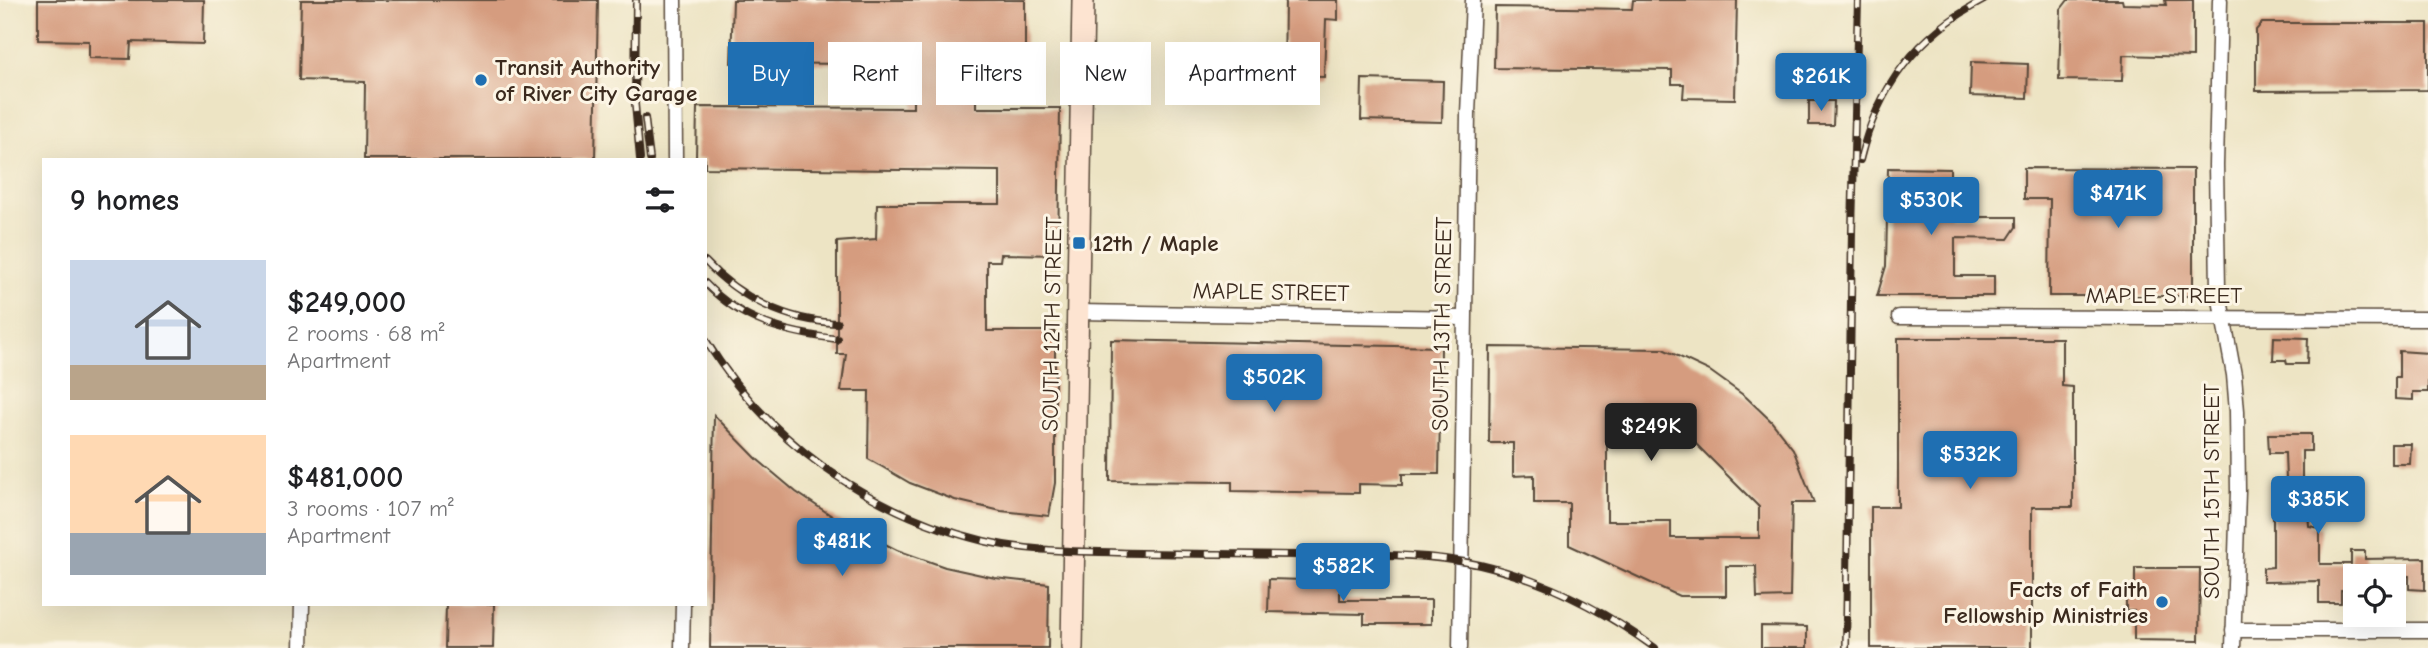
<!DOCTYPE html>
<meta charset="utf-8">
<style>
:root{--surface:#fff;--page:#f2f2f2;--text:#202124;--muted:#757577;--accent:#1f6fb2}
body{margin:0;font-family:"Comic Neue",sans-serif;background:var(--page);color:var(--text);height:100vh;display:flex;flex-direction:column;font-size:26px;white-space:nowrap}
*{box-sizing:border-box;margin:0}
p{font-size:23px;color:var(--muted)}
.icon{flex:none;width:38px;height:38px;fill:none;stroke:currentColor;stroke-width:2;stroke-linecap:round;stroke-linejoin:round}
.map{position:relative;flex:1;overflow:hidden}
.panel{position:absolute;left:42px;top:158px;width:665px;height:448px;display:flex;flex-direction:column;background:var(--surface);border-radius:0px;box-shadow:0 7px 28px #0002}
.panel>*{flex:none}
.guide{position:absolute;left:728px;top:42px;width:665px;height:63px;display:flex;gap:14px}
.fabs{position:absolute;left:2343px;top:564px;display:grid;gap:14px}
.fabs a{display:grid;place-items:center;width:63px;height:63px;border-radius:0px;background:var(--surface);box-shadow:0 7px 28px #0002;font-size:35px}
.price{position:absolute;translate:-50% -60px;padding:0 16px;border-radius:7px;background:var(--accent);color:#fff;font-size:23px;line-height:46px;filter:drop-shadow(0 2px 4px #0008)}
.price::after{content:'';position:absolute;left:50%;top:42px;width:21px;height:16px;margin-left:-10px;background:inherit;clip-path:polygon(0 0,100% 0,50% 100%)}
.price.on{background:#222;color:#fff}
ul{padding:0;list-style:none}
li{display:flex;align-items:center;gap:21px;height:175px;padding:0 28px}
li span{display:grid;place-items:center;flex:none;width:196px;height:140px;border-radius:0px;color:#555}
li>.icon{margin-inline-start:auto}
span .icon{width:84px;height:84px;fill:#fffc;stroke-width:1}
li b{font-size:30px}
h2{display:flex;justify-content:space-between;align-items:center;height:84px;padding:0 28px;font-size:30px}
.pill{padding:0 24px;border-radius:0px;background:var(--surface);box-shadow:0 7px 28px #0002;font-size:24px;line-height:63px}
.pill.on{background:var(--accent);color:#fff}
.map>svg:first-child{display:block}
.building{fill:#d59c7f;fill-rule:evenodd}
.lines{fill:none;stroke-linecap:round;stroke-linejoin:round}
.street-casing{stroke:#564637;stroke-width:17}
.secondary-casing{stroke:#564637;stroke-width:24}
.street{stroke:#fff;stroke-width:14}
.secondary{stroke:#fde4d1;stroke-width:21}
.rail-casing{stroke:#3b2a1e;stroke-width:8}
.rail{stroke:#fcf5e5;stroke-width:5;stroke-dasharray:16;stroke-linecap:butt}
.poi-dot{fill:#1f6fb2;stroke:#fcf5e5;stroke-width:2.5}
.labels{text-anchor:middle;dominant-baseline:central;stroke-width:6;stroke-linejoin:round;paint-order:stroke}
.poi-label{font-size:23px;font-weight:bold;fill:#3b2a1e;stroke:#fcf5e5;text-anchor:start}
.street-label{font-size:23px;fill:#3b2a1e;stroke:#fcf5e5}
</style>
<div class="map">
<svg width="2428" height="648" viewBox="0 0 2428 648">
<rect width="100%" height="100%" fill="#fcf5e5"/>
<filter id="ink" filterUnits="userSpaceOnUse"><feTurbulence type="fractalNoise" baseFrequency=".0143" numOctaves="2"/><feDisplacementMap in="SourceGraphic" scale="14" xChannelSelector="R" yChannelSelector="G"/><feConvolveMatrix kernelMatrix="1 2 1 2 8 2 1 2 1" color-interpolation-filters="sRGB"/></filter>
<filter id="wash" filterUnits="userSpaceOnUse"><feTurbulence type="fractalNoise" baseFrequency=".00686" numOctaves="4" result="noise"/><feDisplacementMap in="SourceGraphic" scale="28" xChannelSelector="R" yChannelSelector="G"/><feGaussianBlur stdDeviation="1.57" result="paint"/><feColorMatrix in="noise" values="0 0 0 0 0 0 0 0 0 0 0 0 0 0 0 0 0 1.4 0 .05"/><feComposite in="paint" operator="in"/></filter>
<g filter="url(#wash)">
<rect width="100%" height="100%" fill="#ede4c4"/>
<g id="blocks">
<g class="building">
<path d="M38 0H204L203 44 131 42 130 59 89 58V41L38 40Z"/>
<path d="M301 0H598L595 159H364L365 82 299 80Z"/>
<path d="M733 0H1025V51H984L982 74H976V108H1060L1058 255 1001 254 1000 261H987V331H1055V483L1049 516 1001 511 955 500 910 483 879 465 868 459 869 391H841L846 354H837V242L876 239 877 204H1000V171L705 168V159H696L697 107 913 108V73L864 64 731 63Z"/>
<path d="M1285 0H1338V20L1326 19 1324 77 1284 76Z"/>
<path d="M1633 0H1737L1735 99 1683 98 1684 84H1672V70L1494 68 1495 7 1632 9Z"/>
<path d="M2068 0H2122L2123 4 2166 5 2165 0H2193V57L2123 55 2122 81 2059 80 2061 9Z"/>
<path d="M2262 23H2428V90L2256 91V30Z"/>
<path d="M1971 62 2028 64 2027 98 1970 96Z"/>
<path d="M1362 79 1443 81 1442 122 1361 120Z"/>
<path d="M1809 101H1834L1833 125H1809Z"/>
<path d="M1888 168 1950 169V217H2016V227L2008 239 1955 238V276H1994V296H1877L1886 266Z"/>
<path d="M2024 168 2193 169V296H2049L2050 199H2024Z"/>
<path d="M2274 337 2308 338 2307 364H2287L2286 360H2273Z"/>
<path d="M1898 338H2062V386L2073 387V507H2032V648H1871V507H1898Z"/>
<path d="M1111 340 1441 347 1439 474H1402V485L1359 484V493L1232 491V482L1110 481Z"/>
<path d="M1490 347 1663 349 1710 371 1746 397 1771 421 1793 449 1814 503H1792L1790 597 1757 598 1756 566H1726V596H1679L1569 545V503H1534V475L1513 476V443H1489ZM1667 415 1759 507V538H1671V521H1607V441L1668 440Z"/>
<path d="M2399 351 2428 353V392H2413V400L2395 399V377H2399Z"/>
<path d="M714 415 758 460 796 492 838 520 867 535 897 550 945 567 995 578 1049 584 1048 648H710Z"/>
<path d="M2268 434H2311V451H2302V480H2306L2309 526 2320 528V564H2351V551H2365V559L2425 558V590L2409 589V576H2356V590H2341V603H2319V581L2263 582V568L2273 567V480H2286L2285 453H2269Z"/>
<path d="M2391 444H2411L2410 464H2391Z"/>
<path d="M2135 568H2200L2199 641 2134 640V610H2126V595H2135Z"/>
<path d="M1269 579 1340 581V600H1431V624H1364V614L1268 612Z"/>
<path d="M446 604H494L493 648H445Z"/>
<path d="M1761 626 1807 627V648H1761Z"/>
</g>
</g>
</g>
<g filter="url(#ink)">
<use href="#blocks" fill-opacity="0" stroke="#564637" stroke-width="2"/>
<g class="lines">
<g class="street-casing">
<g id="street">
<path d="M674 0 675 159"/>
<path d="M2220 0 2216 165 2218 289 2234 375 2237 411 2238 491 2233 648"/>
<path d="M1078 312 1464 318"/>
<path d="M1899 317 2428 319"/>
<path d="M2233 630H2428"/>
<path d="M301 648 302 604"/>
<path d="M682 648 683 604"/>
<path d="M1460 648 1468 114 1473 0"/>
</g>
</g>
<g class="secondary-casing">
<path id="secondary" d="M1072 648 1083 0"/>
</g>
<use href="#street" class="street"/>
<use href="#secondary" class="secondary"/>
<g class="rail-casing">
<g id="rail">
<path d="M636 0 635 104 640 159"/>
<path d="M645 118 650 159"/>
<path d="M1860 160C1878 86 1917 35 1984 0"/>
<path d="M705 261C739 298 787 321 837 323"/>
<path d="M705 283C742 322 786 333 837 339"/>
<path d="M705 339C767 441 869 513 984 541 1022 550 1061 551 1100 552 1168 554 1237 554 1306 555 1363 555 1423 552 1480 565 1544 580 1602 609 1655 648"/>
<path d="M1846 648 1852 230 1858 0"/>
</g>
</g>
<use href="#rail" class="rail"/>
</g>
</g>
<g class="poi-dot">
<circle cx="481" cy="80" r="7"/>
<rect x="1072" y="236" width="14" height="14" rx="3.5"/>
<circle cx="2162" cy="602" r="7"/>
</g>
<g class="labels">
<g class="poi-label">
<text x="495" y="67">Transit Authority<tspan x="495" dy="26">of River City Garage</tspan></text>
<text x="1093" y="243">12th / Maple</text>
<text x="2148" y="589" text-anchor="end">Facts of Faith<tspan x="2148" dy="26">Fellowship Ministries</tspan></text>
</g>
<g class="street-label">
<text transform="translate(1271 292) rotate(1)">MAPLE STREET</text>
<text x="2164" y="295">MAPLE STREET</text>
<text transform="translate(1052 324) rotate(-89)">SOUTH 12TH STREET</text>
<text transform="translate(1442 324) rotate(-89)">SOUTH 13TH STREET</text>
<text transform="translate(2211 491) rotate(-90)">SOUTH 15TH STREET</text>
</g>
</g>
</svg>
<div class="fabs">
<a><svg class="icon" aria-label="locate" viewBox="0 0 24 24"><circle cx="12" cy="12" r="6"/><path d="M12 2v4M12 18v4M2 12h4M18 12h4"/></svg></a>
</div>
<b class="price" style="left:1821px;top:113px">$261K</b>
<b class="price" style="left:2118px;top:230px">$471K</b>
<b class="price" style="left:1931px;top:237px">$530K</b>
<b class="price" style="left:1274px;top:414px">$502K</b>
<b class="price on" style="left:1651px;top:463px">$249K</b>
<b class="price" style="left:1970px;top:491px">$532K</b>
<b class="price" style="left:2318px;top:536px">$385K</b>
<b class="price" style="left:842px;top:578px">$481K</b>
<b class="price" style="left:1343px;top:603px">$582K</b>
<div class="guide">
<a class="pill on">Buy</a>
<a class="pill">Rent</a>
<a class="pill">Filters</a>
<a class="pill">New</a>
<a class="pill">Apartment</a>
</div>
<section class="panel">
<h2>9 homes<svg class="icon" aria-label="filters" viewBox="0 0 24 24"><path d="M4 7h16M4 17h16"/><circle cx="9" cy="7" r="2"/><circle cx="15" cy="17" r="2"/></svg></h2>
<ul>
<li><span style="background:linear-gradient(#c9d6e8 75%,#b9a48a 0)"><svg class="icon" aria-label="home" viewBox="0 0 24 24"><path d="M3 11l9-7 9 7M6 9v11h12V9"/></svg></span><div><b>$249,000</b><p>2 rooms · 68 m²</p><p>Apartment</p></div></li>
<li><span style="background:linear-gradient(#ffd9b3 70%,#9aa5b1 0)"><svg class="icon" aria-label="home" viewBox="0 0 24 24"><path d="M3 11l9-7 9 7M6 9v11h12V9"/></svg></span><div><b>$481,000</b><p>3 rooms · 107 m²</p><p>Apartment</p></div></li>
</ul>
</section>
</div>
